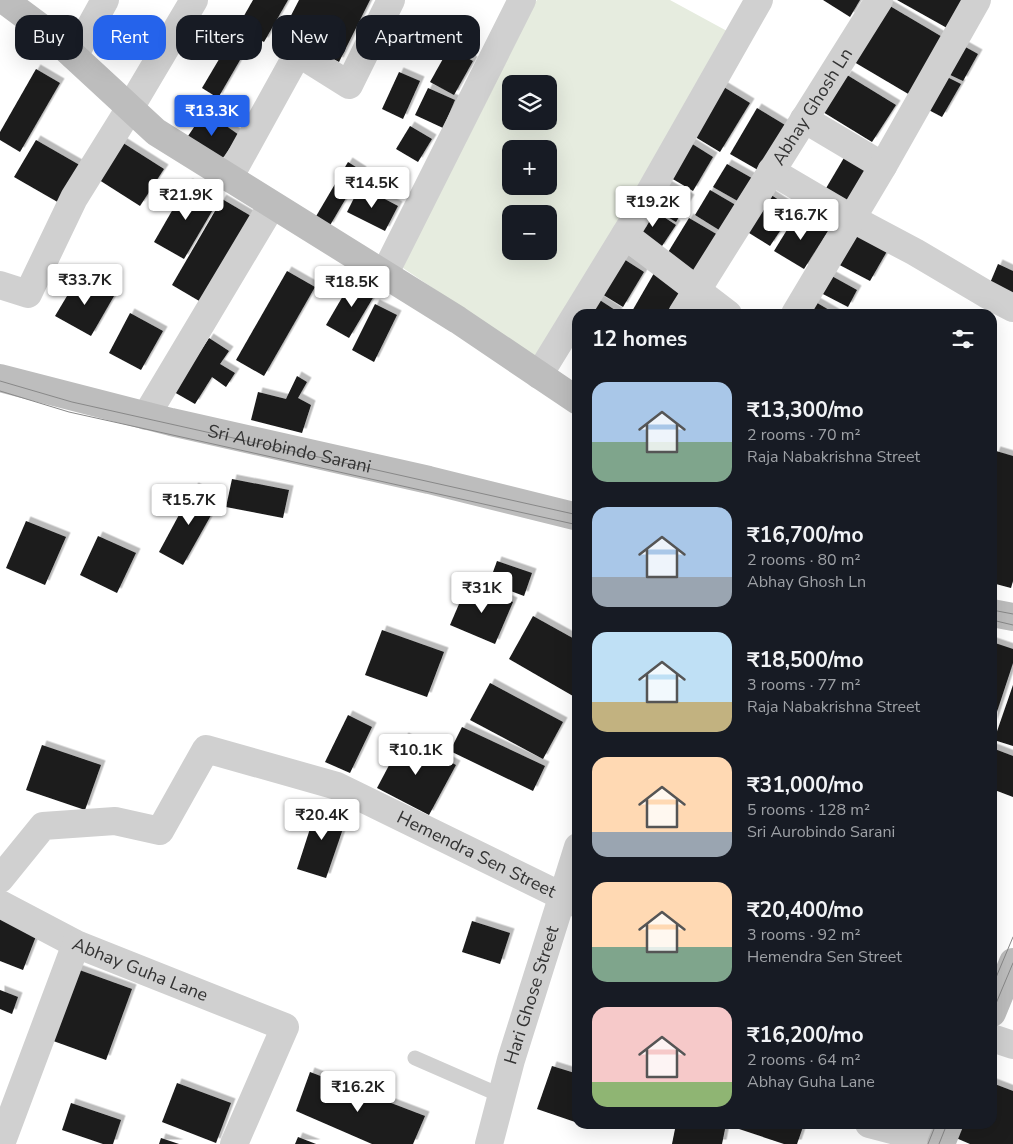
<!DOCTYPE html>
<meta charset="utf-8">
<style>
:root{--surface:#171b24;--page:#20242c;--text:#f1f3f6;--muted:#9ea1a6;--accent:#2563eb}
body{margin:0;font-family:"Nunito Sans",sans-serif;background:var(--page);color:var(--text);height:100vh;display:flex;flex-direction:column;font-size:19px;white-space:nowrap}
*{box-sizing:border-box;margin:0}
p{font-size:16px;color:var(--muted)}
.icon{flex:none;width:28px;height:28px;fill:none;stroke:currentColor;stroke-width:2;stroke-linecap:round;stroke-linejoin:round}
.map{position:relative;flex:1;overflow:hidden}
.panel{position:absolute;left:572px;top:309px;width:425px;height:820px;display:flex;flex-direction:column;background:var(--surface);border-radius:15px;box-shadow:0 5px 20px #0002}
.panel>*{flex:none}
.banner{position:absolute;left:15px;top:15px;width:475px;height:45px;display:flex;gap:10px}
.tools{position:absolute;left:502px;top:75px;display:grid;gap:10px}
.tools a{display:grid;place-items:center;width:55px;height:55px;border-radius:10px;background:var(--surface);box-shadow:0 5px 20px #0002;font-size:25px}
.price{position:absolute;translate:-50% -42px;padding:0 11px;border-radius:5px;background:#fff;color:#222;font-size:16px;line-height:32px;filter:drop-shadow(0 1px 2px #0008)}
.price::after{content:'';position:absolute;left:50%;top:30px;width:15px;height:11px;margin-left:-8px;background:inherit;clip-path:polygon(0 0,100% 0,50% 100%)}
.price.on{background:var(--accent);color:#fff}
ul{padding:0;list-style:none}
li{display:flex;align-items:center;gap:15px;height:125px;padding:0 20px}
li span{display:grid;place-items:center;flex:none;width:140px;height:100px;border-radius:15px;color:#555}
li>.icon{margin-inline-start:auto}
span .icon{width:60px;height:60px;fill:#fffc;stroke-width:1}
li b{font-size:21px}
h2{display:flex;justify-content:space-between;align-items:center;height:60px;padding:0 20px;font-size:21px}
.chip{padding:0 18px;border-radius:15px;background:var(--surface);box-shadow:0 5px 20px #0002;font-size:18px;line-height:45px}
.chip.on{background:var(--accent);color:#fff}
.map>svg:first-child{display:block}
.green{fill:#e6ecdf;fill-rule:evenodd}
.building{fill:#1a1a1a;filter:url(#shadow)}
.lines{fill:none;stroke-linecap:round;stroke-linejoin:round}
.lane{stroke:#d0d0d0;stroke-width:15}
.street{stroke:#d0d0d0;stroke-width:28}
.secondary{stroke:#bdbdbd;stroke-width:28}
.tram{stroke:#888;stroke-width:1}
.labels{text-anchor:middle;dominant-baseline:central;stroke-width:5;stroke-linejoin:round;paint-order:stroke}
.street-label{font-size:18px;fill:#333;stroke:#fff}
</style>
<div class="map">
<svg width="1013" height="1144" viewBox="0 0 1013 1144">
<defs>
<filter id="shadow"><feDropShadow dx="4.5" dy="-4.5" stdDeviation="0" flood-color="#0004"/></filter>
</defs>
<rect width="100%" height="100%" fill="#fff"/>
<path class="green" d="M537 0H670L738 37 541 361 403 268 519 22ZM511 84H549V121H511ZM511 149H549V186H511ZM511 214H549V251H511Z"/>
<g class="building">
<path d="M253 0H288L264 42 237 28Z"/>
<path d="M299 0H370L339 62 282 33Z"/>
<path d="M823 0H860L850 17Z"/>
<path d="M897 0H963L947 28Z"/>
<path d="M883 2 944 38 910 95 849 59Z"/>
<path d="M231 39 247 48 218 98 202 88Z"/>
<path d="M960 44 978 54 963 81 944 72Z"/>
<path d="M449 48 473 61 454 95 430 82Z"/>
<path d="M36 69 60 83 20 152 0 140V132Z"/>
<path d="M399 72 420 81 403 119 382 109Z"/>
<path d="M941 74 961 84 942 117 923 107Z"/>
<path d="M847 75 896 105 872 142 823 112Z"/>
<path d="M722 86 750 103 720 152 692 135Z"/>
<path d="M428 88 455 100 443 128 415 115Z"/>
<path d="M757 108 785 125 758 170 730 154Z"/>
<path d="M205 111 239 135 220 162 186 139Z"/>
<path d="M410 126 432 139 418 162 396 149Z"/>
<path d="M36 140 83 167 61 204 14 177Z"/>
<path d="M686 140 713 157 693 191 666 175Z"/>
<path d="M120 141 164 169 140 206 96 178Z"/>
<path d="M848 151 874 166 848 210 822 195Z"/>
<path d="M348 162 362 171 329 227 315 218Z"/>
<path d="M727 164 757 181 743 204 713 187Z"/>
<path d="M660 181 690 199 676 222 646 204Z"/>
<path d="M188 183 218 201 184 259 154 242Z"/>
<path d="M360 186 398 206 385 231 347 212Z"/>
<path d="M710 190 739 207 724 233 695 215Z"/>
<path d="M765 191 794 210 770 246 741 228Z"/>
<path d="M222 199 256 219 206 305 172 285Z"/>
<path d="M647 206 676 225 660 249 631 231Z"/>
<path d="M798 212 828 231 804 269 774 251Z"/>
<path d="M689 218 718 235 696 272 667 254Z"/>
<path d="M852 225 890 246 870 281 832 261Z"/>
<path d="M619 256 644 272 623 307 597 291Z"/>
<path d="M998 264 1013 271V299L988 288Z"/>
<path d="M657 268 690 287 675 314H633L631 313Z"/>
<path d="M287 271 315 287 264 376 236 360Z"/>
<path d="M828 274 857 290 848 307 819 292Z"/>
<path d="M79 276 114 296 91 336 55 316Z"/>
<path d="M354 277 377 291 349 338 326 325Z"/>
<path d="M592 295 618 312 617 314H579Z"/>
<path d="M812 300 836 314H804Z"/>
<path d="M375 304 397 315 374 362 352 350Z"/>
<path d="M130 313 163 331 141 370 109 353Z"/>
<path d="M209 338 229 351 220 364 235 373 226 387 212 377 195 404 174 392Z"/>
<path d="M297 376 307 382 298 398 311 405 302 433 251 420 258 392 286 399Z"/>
<path d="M996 451 1013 456V581L1011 588 992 583V462Z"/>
<path d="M232 479 289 490 283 518 226 507Z"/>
<path d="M194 487 219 501 183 565 159 552Z"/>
<path d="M26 521 66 537 45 585 6 568Z"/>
<path d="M98 536 136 553 117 593 80 575Z"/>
<path d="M497 561 532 573 524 596 489 583Z"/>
<path d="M468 583 513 602 495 644 450 625Z"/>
<path d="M533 616 578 641V688L573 696 509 659Z"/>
<path d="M382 630 444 652 427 697 365 675Z"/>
<path d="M992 642 1013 649V663L993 724Z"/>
<path d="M490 683 563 722 543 759 470 720Z"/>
<path d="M1013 685V746L994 740Z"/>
<path d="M348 715 372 727 350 773 325 762Z"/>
<path d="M462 727 545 766 533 791 450 751Z"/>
<path d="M404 737 456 765 429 815 377 788Z"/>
<path d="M42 745 101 765 85 810 26 790Z"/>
<path d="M992 748 1013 756V797L992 789Z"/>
<path d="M318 804 348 814 326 878 297 869Z"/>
<path d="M0 917 38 931 23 970 0 961Z"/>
<path d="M472 921 510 933 500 964 462 952Z"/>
<path d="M71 967 132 989 106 1060 45 1038Z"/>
<path d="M0 990 18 997 12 1014 0 1009Z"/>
<path d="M552 1066 578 1074V1123L537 1109Z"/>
<path d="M310 1072 425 1116 413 1144H372L296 1111Z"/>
<path d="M177 1083 231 1103 216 1143 162 1122Z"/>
<path d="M992 1083 1013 1091V1144H970L956 1138 962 1124H992Z"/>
<path d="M71 1103 121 1120 113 1144H103L62 1130Z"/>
<path d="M676 1124H726L722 1144H672Z"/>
<path d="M731 1124H804L797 1144H784L730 1126Z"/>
<path d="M298 1137 316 1144H295Z"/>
<path d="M161 1138 179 1144H159Z"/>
</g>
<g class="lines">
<path class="lane" d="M415 1058 502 1096"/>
<g class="street">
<path d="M74 56 105 0"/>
<path d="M804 119 883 166"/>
<path d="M771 171 851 218 915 252 986 294 1013 308"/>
<path d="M229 178 298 53 349 85 391 0"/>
<path d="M625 235 728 314"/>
<path d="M384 275 522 0"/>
<path d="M0 285 28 294 74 198 130 108 194 0"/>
<path id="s1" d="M682 314 879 0"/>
<path d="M795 314 883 166 977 0"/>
<path d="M539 375 634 220 759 0"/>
<path d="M146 416 272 205"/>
<path id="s2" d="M0 879 43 826 115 821 160 831 206 749 337 786 578 904"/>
<path id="s3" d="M0 904 76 944 285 1027 234 1144"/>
<path d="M992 1038 1013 1045"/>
<path d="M869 1124 942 1143"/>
<path d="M1 1144 76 944"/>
<path id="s4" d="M489 1144 511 1060 578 847"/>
</g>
<g class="secondary">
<path d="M4 0 51 35 156 132 458 320 578 401"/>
<path id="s5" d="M0 378 171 422 429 480 578 517"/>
<path d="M992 613 1013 617"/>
<path d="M992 1013 1013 962"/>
<path d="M941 1144 949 1124"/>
</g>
<g class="tram">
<path d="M0 381 72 402 578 515"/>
<path d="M0 391 69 412 578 525"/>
<path d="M992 610 1013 614"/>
<path d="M992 620 1013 625"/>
<path d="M992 987 1013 937"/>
<path d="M992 1013 1013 963"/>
<path d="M928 1144 936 1124"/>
<path d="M939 1144 947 1124"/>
</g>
</g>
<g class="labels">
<g class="street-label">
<text stroke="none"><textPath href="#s1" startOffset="245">Abhay Ghosh Ln</textPath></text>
<text stroke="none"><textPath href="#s5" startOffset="298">Sri Aurobindo Sarani</textPath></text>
<text stroke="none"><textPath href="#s2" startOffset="572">Hemendra Sen Street</textPath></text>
<text stroke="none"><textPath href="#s3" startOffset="155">Abhay Guha Lane</textPath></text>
<text stroke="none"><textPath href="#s4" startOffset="155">Hari Ghose Street</textPath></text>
</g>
</g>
</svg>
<div class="tools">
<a><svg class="icon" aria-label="layers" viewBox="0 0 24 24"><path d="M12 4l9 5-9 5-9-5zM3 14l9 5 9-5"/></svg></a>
<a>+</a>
<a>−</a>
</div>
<b class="price on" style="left:212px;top:137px">₹13.3K</b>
<b class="price" style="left:372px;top:209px">₹14.5K</b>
<b class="price" style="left:186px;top:221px">₹21.9K</b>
<b class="price" style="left:653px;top:228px">₹19.2K</b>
<b class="price" style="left:801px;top:241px">₹16.7K</b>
<b class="price" style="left:85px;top:306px">₹33.7K</b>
<b class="price" style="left:352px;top:308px">₹18.5K</b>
<b class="price" style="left:189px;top:526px">₹15.7K</b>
<b class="price" style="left:482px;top:614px">₹31K</b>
<b class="price" style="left:416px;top:776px">₹10.1K</b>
<b class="price" style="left:322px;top:841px">₹20.4K</b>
<b class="price" style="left:358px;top:1113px">₹16.2K</b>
<div class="banner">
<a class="chip">Buy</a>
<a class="chip on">Rent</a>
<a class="chip">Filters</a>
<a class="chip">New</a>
<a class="chip">Apartment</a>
</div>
<section class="panel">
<h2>12 homes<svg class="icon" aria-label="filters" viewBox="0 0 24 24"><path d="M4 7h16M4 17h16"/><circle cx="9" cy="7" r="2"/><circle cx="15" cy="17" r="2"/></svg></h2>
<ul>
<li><span style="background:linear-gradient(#a9c7e8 60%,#7fa58c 0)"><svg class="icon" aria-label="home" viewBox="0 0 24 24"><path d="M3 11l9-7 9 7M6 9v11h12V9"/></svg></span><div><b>₹13,300/mo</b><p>2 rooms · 70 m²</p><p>Raja Nabakrishna Street</p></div></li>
<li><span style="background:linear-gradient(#a9c7e8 70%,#9aa5b1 0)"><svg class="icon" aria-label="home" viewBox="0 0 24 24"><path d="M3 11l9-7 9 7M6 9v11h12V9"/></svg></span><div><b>₹16,700/mo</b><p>2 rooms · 80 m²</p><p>Abhay Ghosh Ln</p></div></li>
<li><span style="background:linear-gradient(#bfe0f5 70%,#c2b280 0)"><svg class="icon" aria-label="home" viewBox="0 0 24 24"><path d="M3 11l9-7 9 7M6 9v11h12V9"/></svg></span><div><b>₹18,500/mo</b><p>3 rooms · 77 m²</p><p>Raja Nabakrishna Street</p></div></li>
<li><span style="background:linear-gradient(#ffd9b3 75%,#9aa5b1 0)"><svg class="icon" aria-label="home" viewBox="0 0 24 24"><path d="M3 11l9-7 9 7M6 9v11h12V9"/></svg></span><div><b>₹31,000/mo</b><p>5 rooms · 128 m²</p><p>Sri Aurobindo Sarani</p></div></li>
<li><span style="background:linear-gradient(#ffd9b3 65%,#7fa58c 0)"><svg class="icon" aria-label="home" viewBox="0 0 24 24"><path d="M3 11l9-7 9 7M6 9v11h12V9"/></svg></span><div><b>₹20,400/mo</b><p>3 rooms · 92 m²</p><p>Hemendra Sen Street</p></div></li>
<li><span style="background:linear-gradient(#f6c9c9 75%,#8fb573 0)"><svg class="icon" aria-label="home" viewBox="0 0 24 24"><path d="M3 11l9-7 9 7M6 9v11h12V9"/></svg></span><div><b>₹16,200/mo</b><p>2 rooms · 64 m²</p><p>Abhay Guha Lane</p></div></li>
</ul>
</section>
</div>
